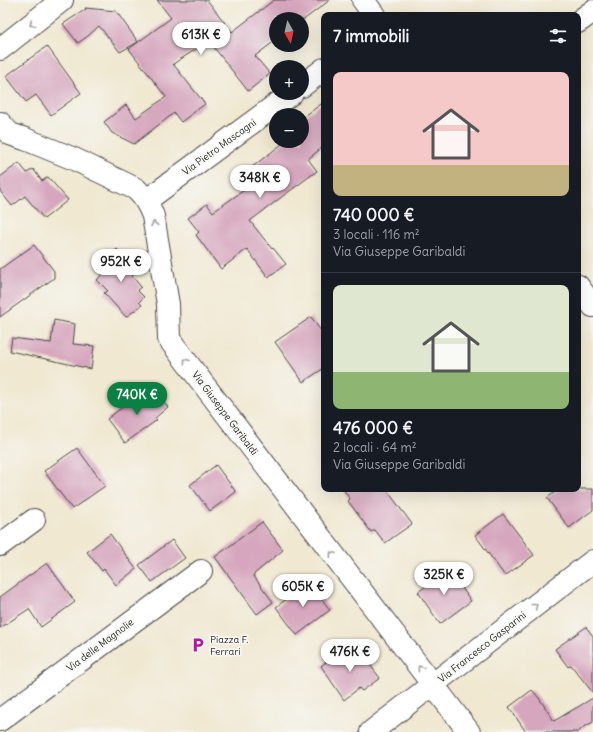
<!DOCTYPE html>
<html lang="it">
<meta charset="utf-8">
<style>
:root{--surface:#171b24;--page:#242831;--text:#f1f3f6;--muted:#9ea1a6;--line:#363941;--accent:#0b8043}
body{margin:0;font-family:Delius,sans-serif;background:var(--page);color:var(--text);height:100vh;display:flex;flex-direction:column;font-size:15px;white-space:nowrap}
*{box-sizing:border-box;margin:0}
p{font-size:13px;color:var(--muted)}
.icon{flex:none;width:22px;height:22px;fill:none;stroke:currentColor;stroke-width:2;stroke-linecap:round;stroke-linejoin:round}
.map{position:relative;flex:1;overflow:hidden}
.sheet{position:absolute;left:321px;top:12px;width:260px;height:480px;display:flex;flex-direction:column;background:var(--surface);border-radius:8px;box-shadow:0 4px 16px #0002}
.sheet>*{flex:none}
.needle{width:26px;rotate:172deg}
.controls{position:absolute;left:269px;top:12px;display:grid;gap:8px}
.controls a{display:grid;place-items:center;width:40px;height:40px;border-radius:50%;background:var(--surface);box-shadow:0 4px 16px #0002;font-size:20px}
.price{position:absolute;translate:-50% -34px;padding:0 9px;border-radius:14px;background:#fff;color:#222;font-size:13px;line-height:26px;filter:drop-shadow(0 1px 2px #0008)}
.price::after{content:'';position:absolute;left:50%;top:24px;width:12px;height:9px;margin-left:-6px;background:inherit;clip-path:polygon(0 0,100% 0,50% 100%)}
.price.current{background:var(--accent);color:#fff}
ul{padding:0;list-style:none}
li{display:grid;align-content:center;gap:8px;height:212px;padding:0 12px}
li+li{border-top:1px solid var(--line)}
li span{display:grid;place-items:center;height:124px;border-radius:8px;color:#555}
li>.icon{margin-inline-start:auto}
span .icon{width:72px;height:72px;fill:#fffc;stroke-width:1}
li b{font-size:17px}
h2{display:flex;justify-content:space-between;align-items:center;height:48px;padding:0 12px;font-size:17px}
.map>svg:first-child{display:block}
.building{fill:#d5a6bd}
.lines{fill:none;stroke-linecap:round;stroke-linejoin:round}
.street-casing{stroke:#494744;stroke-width:24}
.street{stroke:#fff;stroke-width:22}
.oneway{stroke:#a0a0a0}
.labels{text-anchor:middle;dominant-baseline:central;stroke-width:3.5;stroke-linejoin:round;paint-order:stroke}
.street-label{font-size:10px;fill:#2b2b2b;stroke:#f6f6f2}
.poi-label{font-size:10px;fill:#2b2b2b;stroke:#f6f6f2;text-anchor:start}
</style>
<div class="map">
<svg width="593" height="732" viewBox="0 0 593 732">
<rect width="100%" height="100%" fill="#f6f6f2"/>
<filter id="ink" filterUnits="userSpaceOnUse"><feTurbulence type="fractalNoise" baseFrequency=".025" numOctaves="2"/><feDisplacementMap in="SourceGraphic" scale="8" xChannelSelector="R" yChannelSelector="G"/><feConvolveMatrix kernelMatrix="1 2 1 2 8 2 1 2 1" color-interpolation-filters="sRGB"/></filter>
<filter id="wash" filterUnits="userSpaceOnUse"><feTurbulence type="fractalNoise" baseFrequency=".012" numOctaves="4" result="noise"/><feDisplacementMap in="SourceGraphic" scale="16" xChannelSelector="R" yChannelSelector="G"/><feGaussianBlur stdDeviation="0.9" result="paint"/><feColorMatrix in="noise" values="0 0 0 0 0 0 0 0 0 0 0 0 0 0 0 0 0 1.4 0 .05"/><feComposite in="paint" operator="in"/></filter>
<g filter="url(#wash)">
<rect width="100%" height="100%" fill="#f0e8d1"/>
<g id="blocks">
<g class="building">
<path d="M157 0H207L232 32 274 0H330L302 21V19H276V40L255 56 270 74 248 91 209 41 173 64 205 104 181 122 174 113 134 144 112 133 104 122 126 105 136 118 166 97 129 49 171 18Z"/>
<path d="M85 8 116 11 138 42 120 52 99 26 88 36 78 43 63 24 86 9Z"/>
<path d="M47 46 81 93 51 115 36 95 26 102 6 76Z"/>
<path d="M324 102V146L308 159 317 171 283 196 250 221 272 249 273 248 286 264 268 277 247 249 221 269 196 235 199 232 188 218 207 204 213 212 247 188 239 177 286 141H302V118Z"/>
<path d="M19 163 27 173 33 169 42 181 48 177 68 200 44 219 25 196 12 206 0 191V177Z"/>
<path d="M34 245 54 271V278L0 317V269Z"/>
<path d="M117 249 137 269 132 276 141 287 137 290 144 297 139 302 142 305 126 317 104 293 108 291 97 280 106 270 101 264Z"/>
<path d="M311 317 324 335V368L303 382 275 342Z"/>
<path d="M54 320 75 324 73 344 94 346 91 369 10 351 12 338 51 343Z"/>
<path d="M154 390 168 407 155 418 157 420 125 443 107 419 137 396 140 401Z"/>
<path d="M77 448 105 486 72 509 44 471Z"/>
<path d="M216 465 236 492 210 511 190 485Z"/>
<path d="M343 489H386L412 524 385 543 375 530 371 532 348 501 350 499Z"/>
<path d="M559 489H593V510L569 528 547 498Z"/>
<path d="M503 514 534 555 505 576 475 535Z"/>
<path d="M262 522 283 550 253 575 273 602 257 614 215 557Z"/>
<path d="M110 534 136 569 116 585 104 569 102 571 87 552Z"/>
<path d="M172 540 185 558 152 582 139 565Z"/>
<path d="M47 563 75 602 41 627 29 609 0 628V597Z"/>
<path d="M449 569 471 601 440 624 418 592Z"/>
<path d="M309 582 330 610 297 635 276 607Z"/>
<path d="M586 627 593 636V693L571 665 568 667 555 649Z"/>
<path d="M355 645 380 678 362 691 359 688 344 700 321 666 336 654 339 659Z"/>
<path d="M532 690 539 698 554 721 593 698V722L584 727 578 732H526L509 707Z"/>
</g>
</g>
</g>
<g filter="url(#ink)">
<use href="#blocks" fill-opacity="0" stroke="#494744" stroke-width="1"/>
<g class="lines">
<g class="street-casing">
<g id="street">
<path d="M363 0 374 15"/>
<path d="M578 22 593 11"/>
<path d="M0 49 62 0"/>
<path d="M302 86 324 69"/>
<path d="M0 123 10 134 25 139 74 159 136 189C145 197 149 205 153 216L168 304 169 339 440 694 469 732"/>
<path d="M147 200 292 93"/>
<path d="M578 286 593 306"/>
<path d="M0 545 34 520"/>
<path d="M0 720 201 571"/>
<path d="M371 732 593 561"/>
</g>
</g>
<use href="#street" class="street"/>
</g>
<defs><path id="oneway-chevron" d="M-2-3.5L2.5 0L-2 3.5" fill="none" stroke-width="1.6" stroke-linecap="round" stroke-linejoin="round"/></defs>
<g class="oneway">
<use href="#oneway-chevron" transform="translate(32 24) rotate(141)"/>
<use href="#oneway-chevron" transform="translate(154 224) rotate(-100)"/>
<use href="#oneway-chevron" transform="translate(186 361) rotate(-127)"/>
<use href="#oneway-chevron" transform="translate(332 554) rotate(-127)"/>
<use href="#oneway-chevron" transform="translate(535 606) rotate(-38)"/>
<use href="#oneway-chevron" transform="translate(420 668) rotate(-127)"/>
</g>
</g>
<defs>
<g id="parking-bare" transform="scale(1.2)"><path d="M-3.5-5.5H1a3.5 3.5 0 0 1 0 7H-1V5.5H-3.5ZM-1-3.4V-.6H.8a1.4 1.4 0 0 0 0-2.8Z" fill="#b5179e" stroke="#f6f6f2" stroke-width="2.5" paint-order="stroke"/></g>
</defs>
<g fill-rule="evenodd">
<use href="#parking-bare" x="198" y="645"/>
</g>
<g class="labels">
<g class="street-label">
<text transform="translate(219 147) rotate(-36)">Via Pietro Mascagni</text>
<text transform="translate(225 413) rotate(53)">Via Giuseppe Garibaldi</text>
<text transform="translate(100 645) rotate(-37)">Via delle Magnolie</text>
<text transform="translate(482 647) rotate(-38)">Via Francesco Gasparini</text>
</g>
<g class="poi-label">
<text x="210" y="639">Piazza F.<tspan x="210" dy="12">Ferrari</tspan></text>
</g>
</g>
</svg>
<div class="controls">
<a><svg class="needle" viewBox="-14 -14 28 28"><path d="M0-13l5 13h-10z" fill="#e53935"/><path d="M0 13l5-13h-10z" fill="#9ea1a6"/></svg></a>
<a>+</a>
<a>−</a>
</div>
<b class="price" style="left:201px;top:56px">613K €</b>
<b class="price" style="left:260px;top:199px">348K €</b>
<b class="price" style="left:121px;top:283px">952K €</b>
<b class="price current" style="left:137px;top:416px">740K €</b>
<b class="price" style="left:444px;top:596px">325K €</b>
<b class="price" style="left:303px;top:608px">605K €</b>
<b class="price" style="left:350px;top:673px">476K €</b>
<section class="sheet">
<h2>7 immobili<svg class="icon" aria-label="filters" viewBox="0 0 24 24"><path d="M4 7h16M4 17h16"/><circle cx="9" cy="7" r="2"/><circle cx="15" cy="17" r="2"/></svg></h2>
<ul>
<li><span style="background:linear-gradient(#f6c9c9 75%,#c2b280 0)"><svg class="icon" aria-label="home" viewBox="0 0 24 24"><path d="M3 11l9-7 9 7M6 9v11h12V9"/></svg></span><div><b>740 000 €</b><p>3 locali · 116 m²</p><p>Via Giuseppe Garibaldi</p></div></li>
<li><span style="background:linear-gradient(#dfe7d0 70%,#8fb573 0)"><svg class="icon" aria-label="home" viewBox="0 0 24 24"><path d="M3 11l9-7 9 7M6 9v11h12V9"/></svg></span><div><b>476 000 €</b><p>2 locali · 64 m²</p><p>Via Giuseppe Garibaldi</p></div></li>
</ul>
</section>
</div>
